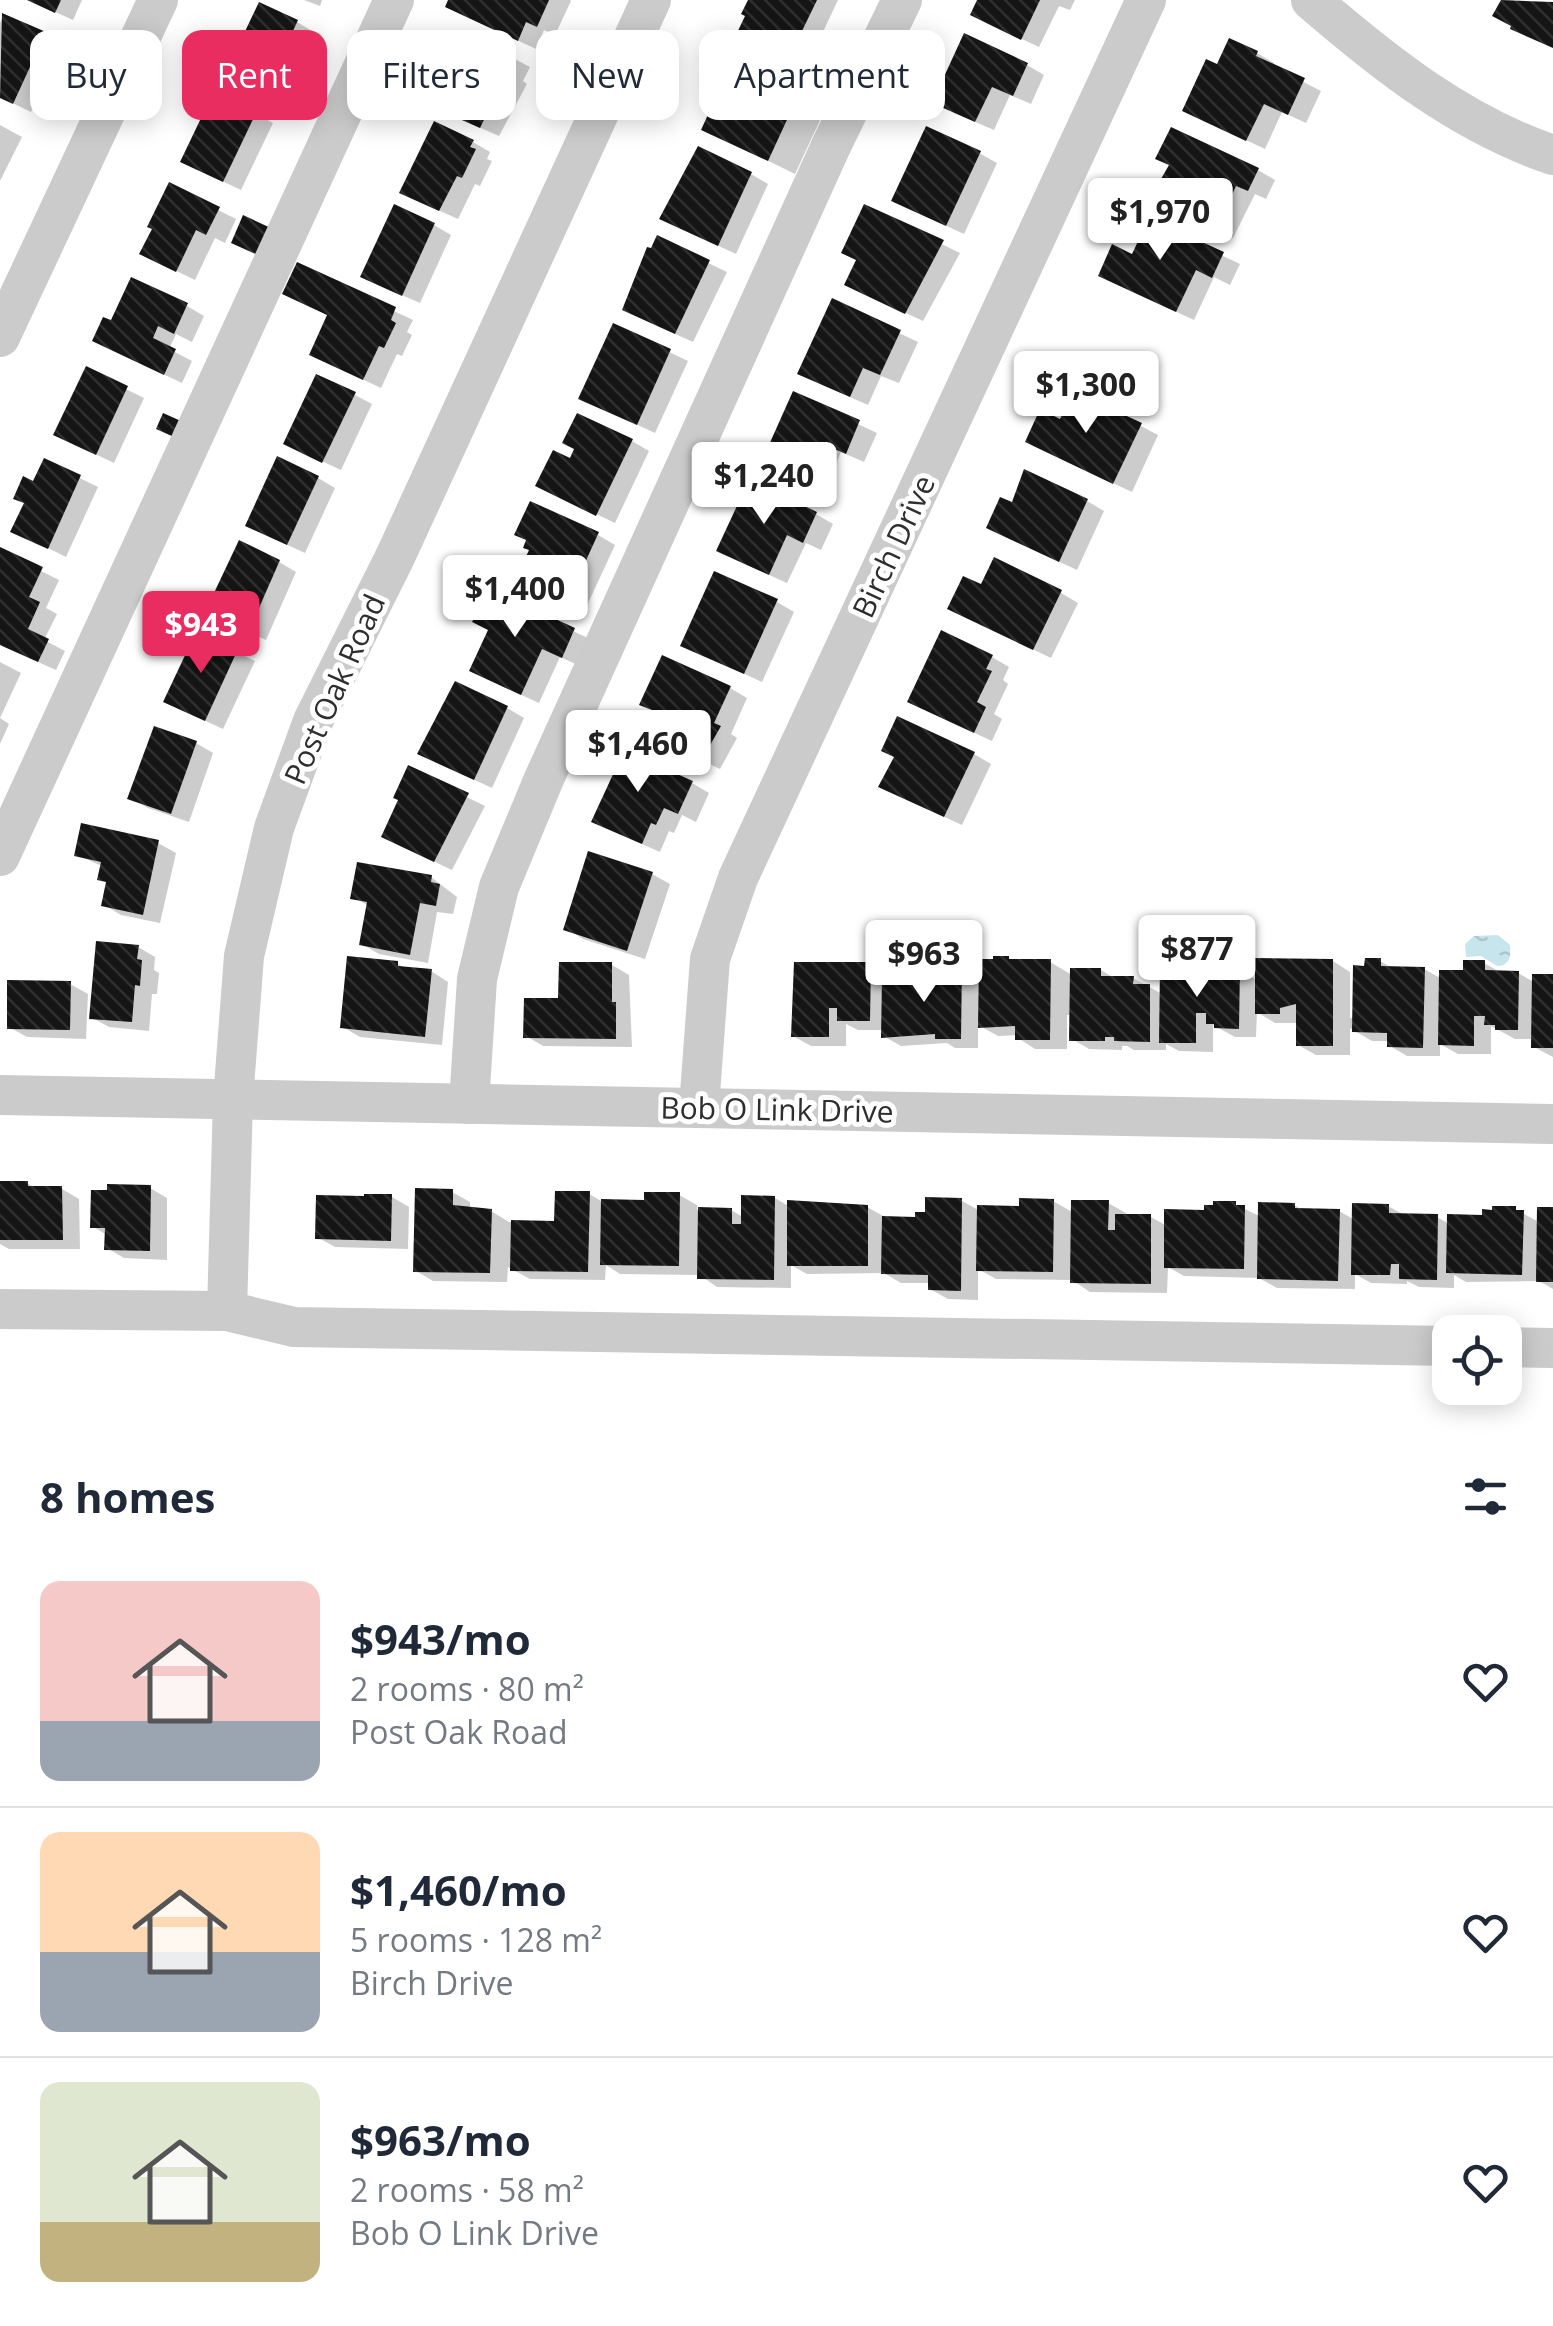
<!DOCTYPE html>
<meta charset="utf-8">
<style>
:root{--surface:#fff;--page:#f2f2f3;--text:#1f2937;--muted:#747a83;--line:#e0e1e3;--accent:#e92d60}
body{margin:0;font-family:"Open Sans",sans-serif;background:var(--page);color:var(--text);height:100vh;display:flex;flex-direction:column;font-size:38px;white-space:nowrap}
*{box-sizing:border-box;margin:0}
p{font-size:32px;color:var(--muted)}
.icon{flex:none;width:55px;height:55px;fill:none;stroke:currentColor;stroke-width:2;stroke-linecap:round;stroke-linejoin:round}
.map{position:relative;height:1436px;overflow:hidden}
.details{display:flex;flex-direction:column;background:var(--surface);flex:1}
.details>*{flex:none}
.guide{position:absolute;left:30px;top:30px;width:1000px;height:90px;display:flex;gap:20px}
.fabs{position:absolute;left:1432px;top:1315px;display:grid;gap:20px}
.fabs a{display:grid;place-items:center;width:90px;height:90px;border-radius:20px;background:var(--surface);box-shadow:0 5px 25px #0003;font-size:50px}
.price{position:absolute;translate:-50% -85px;padding:0 22px;border-radius:10px;background:#fff;color:#222;font-size:32px;line-height:65px;filter:drop-shadow(0 2px 5px #0008)}
.price::after{content:'';position:absolute;left:50%;top:60px;width:30px;height:22px;margin-left:-15px;background:inherit;clip-path:polygon(0 0,100% 0,50% 100%)}
.price.current{background:var(--accent);color:#fff}
ul{padding:0;list-style:none}
li{display:flex;align-items:center;gap:30px;height:250px;padding:0 40px}
li+li{border-top:2px solid var(--line)}
li span{display:grid;place-items:center;flex:none;width:280px;height:200px;border-radius:20px;color:#555}
li>.icon{margin-inline-start:auto}
span .icon{width:120px;height:120px;fill:#fffc;stroke-width:1}
li b{font-size:42px}
h2{display:flex;justify-content:space-between;align-items:center;height:120px;padding:0 40px;font-size:42px}
.tag{padding:0 35px;border-radius:20px;background:var(--surface);box-shadow:0 5px 25px #0003;font-size:35px;line-height:90px}
.tag.current{background:var(--accent);color:#fff}
.map>svg:first-child{display:block}
.water{fill:url(#water-ripples)}
.shadow{fill:#0003}
.building{fill:url(#building-back-hatch)}
.lines{fill:none;stroke-linecap:round;stroke-linejoin:round}
.minor{stroke:#cbcbcb;stroke-width:40}
.labels{text-anchor:middle;dominant-baseline:central;stroke-width:10;stroke-linejoin:round;paint-order:stroke}
.street-label{font-size:30px;fill:#2e2e2e;stroke:#fff}
</style>
<div class="map">
<svg width="1553" height="1436" viewBox="0 0 1553 1436">
<defs>
<pattern id="water-ripples" width="26" height="14" patternUnits="userSpaceOnUse" patternTransform="scale(2.5)"><rect width="26" height="14" fill="#c7e5ec"/><path d="M2 4q2-2 4 0t4 0M15 11q2-2 4 0t4 0" fill="none" stroke="#abc5cb"/></pattern>
<pattern id="building-back-hatch" width="6" height="6" patternUnits="userSpaceOnUse" patternTransform="scale(2.5)"><rect width="6" height="6" fill="#151515"/><path d="M-1 5l2 2M0 0l6 6M5-1l2 2" fill="none" stroke="#2f2f2f"/></pattern>
</defs>
<rect width="100%" height="100%" fill="#fff"/>
<path class="water" d="M1498 935 1510 945C1511 956 1510 966 1497 966L1481 956 1466 957 1465 944 1474 936Z"/>
<g class="shadow">
<path d="M29 0H82L73 20Z"/>
<path d="M304 0H322L320 6Z"/>
<path d="M451 0H570L571 1 555 35 544 30 536 49 465 16 448 6Z"/>
<path d="M751 0H838L806 68 757 44Z"/>
<path d="M980 0H1075L1070 10 1059 6 1039 47 990 24Z"/>
<path d="M3 16 62 44 31 112 0 97V23Z"/>
<path d="M297 22 314 32 284 97 238 77 240 47Z"/>
<path d="M1257 53 1274 63 1272 66 1321 91 1306 123 1282 112 1265 149 1203 120 1219 67Z"/>
<path d="M513 58 530 67 523 81 527 84 499 136 458 118Z"/>
<path d="M751 64 828 103 795 174 704 129 737 96Z"/>
<path d="M1027 65 1044 75 1031 104 1010 95 994 130 952 112Z"/>
<path d="M255 113 273 123 241 190 201 171Z"/>
<path d="M0 125 22 137 0 181Z"/>
<path d="M473 142 490 152 487 159 492 161 480 186 475 184 458 219 420 202Z"/>
<path d="M979 153 997 163 964 234 912 210Z"/>
<path d="M1258 170 1275 180 1266 199 1255 194 1233 238 1170 209Z"/>
<path d="M751 174 768 184 736 254 680 228Z"/>
<path d="M170 186 236 219 225 243 215 238 195 280 160 263Z"/>
<path d="M865 207 960 253 923 321 865 294 859 260Z"/>
<path d="M1137 215 1240 264 1230 285 1214 277 1194 320 1118 285 1144 235Z"/>
<path d="M434 225 451 235 420 303 381 286Z"/>
<path d="M658 239 727 272 693 342 642 319 652 252Z"/>
<path d="M298 266 413 320 407 332 412 335 402 356 397 354 381 388 330 364V315Z"/>
<path d="M833 302 918 342 899 383 881 376 868 405 818 383Z"/>
<path d="M187 306 204 316 192 342 176 334 169 349 192 361 182 383 112 350V324Z"/>
<path d="M614 326 688 361 655 433 599 407Z"/>
<path d="M87 370 144 398 114 463 74 444Z"/>
<path d="M794 394 877 433 864 462 841 452 824 492 781 474Z"/>
<path d="M355 395 372 404 341 470 304 453Z"/>
<path d="M1062 422 1141 426 1158 435 1132 492 1045 451Z"/>
<path d="M632 441 649 451 615 523 556 495 571 462Z"/>
<path d="M45 461 98 487 66 557 14 531Z"/>
<path d="M318 478 335 488 305 553 266 535Z"/>
<path d="M1087 501 1104 511 1077 570 1006 537 1013 505Z"/>
<path d="M816 514 833 524 821 550 806 543 787 583 736 560Z"/>
<path d="M598 535 615 545 584 612 535 590Z"/>
<path d="M1 551 59 580 46 608 57 614 44 640 65 651 56 670 0 645Z"/>
<path d="M279 562 296 572 266 640 225 621Z"/>
<path d="M982 588 1061 593 1078 603 1051 658 968 618Z"/>
<path d="M489 591 592 640 580 666 560 657 539 703 489 680Z"/>
<path d="M777 602 794 612 762 682 701 654Z"/>
<path d="M199 634 255 661 223 729 184 711Z"/>
<path d="M992 657 1009 667 1003 680 1008 684 994 714 1002 719 992 741 927 711Z"/>
<path d="M0 662 21 673 0 718 9 724 0 744Z"/>
<path d="M730 688 747 698 731 734 737 738 720 769 644 733 655 711Z"/>
<path d="M507 708 524 718 492 788 438 763Z"/>
<path d="M196 743 213 753 189 822 148 808 130 798Z"/>
<path d="M974 754 991 764 962 825 899 796Z"/>
<path d="M409 769 485 806 452 870 401 846V800Z"/>
<path d="M692 783 709 793 696 822 682 815 674 833 669 831 660 852 612 831Z"/>
<path d="M158 843 176 853 160 923 121 915 104 905 108 883 100 878 102 866 77 855Z"/>
<path d="M652 874 670 884 645 959 583 939 566 928Z"/>
<path d="M431 877 457 897 453 914 437 912 428 963 379 954 362 944 369 906 353 897Z"/>
<path d="M138 947 155 957 154 970 159 973 157 994H152L149 1031 109 1027 89 1016Z"/>
<path d="M1009 958 1015 962H1050L1072 975 1101 970 1114 978H1133L1162 994 1203 965 1210 969 1240 970 1257 980 1333 961 1350 972V1018H1355L1367 968 1380 961 1394 969H1424L1442 979 1484 963 1502 973H1518L1534 982 1553 977V1057L1534 1047V1039H1515L1491 1026V1054H1458L1440 1044V1056H1407L1390 1046V1041H1372L1350 1028V1055H1316L1298 1045V1023H1275L1257 1012 1256 1037H1235L1213 1025V1052L1179 1051 1166 1044V1050H1134L1127 1046H1122V1050L1089 1049 1072 1039V1015H1067V1049H1035L1018 1038V1035L998 1036 978 1025V1048H955L947 1043 901 1046 883 1036V1030H858L846 1024V1046H811L793 1036 870 965 888 975V981L914 978 933 982 961 967 981 979Z"/>
<path d="M398 964 407 969 431 971 448 982 442 1045 360 1037 343 1027Z"/>
<path d="M612 965 629 975 632 1047 543 1046 526 1036 561 1001Z"/>
<path d="M70 984 88 994 86 1039 27 1037 9 1027Z"/>
<path d="M27 1183 37 1189H62L79 1199 80 1249H9L0 1244V1184Z"/>
<path d="M150 1188 167 1198V1260L124 1258 107 1248V1235L92 1226Z"/>
<path d="M452 1192 470 1202V1209L491 1211 509 1222 557 1223 589 1194 603 1202H647L679 1195 697 1205V1210H731L743 1217 775 1198 790 1207H867L885 1217 918 1219 962 1201 980 1211 1022 1209 1053 1201 1074 1213 1108 1203 1126 1213V1216L1151 1217 1167 1226 1235 1204 1261 1217 1294 1205 1304 1211H1339L1355 1220 1388 1206 1406 1216 1437 1217 1449 1224 1515 1209 1539 1222 1553 1210V1289L1539 1281 1466 1282 1454 1275V1288L1419 1287 1407 1281V1284L1371 1283 1355 1274V1289L1277 1288 1259 1278 1184 1276 1168 1267 1167 1293 1090 1292 1072 1280 996 1279 978 1269V1300L948 1299 930 1289V1283H901L884 1273 807 1274 791 1265V1288L717 1287 700 1275 620 1274 606 1265 605 1280 530 1279 508 1267 507 1282 433 1281 416 1271Z"/>
<path d="M392 1197 409 1207 408 1249 335 1247 317 1237Z"/>
</g>
<g class="building">
<path d="M27 0H61L55 13Z"/>
<path d="M448 0H549L537 27 526 22 518 41 445 7Z"/>
<path d="M748 0H817L788 60 736 35 745 16 741 14Z"/>
<path d="M977 0H1040L1021 40 970 15Z"/>
<path d="M1501 0 1553 2V48L1510 29 1511 26 1492 16Z"/>
<path d="M259 2 298 20 266 90 218 68 231 40 239 44Z"/>
<path d="M2 13 46 32 13 104 0 98Z"/>
<path d="M964 33 1028 63 1013 96 992 87 975 122 932 103Z"/>
<path d="M471 36 514 55 507 70 511 72 500 95 497 93 480 128 437 109Z"/>
<path d="M1229 38 1258 51 1256 56 1305 78 1288 115 1264 104 1246 141 1182 111 1206 59 1217 64Z"/>
<path d="M750 61 803 85 768 161 701 130 721 86 736 92Z"/>
<path d="M214 91 257 111 223 182 180 162Z"/>
<path d="M434 121 474 140 470 147 476 149 462 178 457 176 439 211 399 193Z"/>
<path d="M926 126 981 151 946 226 891 201Z"/>
<path d="M1171 127 1259 168 1248 191 1236 186 1215 230 1149 200 1169 165 1155 159Z"/>
<path d="M698 146 752 172 718 246 659 219Z"/>
<path d="M169 182 220 207 206 235 196 230 176 272 139 254 152 229 147 227Z"/>
<path d="M394 204 435 223 402 296 360 277Z"/>
<path d="M864 204 944 240 905 314 844 285 856 260 841 253Z"/>
<path d="M1136 212 1224 252 1212 278 1196 270 1176 312 1098 276 1112 244 1132 254 1141 235 1128 229Z"/>
<path d="M243 215 273 229 260 256 231 243Z"/>
<path d="M657 235 710 260 675 334 622 310 647 247 651 248Z"/>
<path d="M297 262 396 307 391 320 396 323 384 348 379 346 363 380 309 355 327 315 282 294Z"/>
<path d="M131 277 188 303 174 334 158 326 153 338 176 349 164 375 92 341 103 317 111 320Z"/>
<path d="M832 298 901 330 880 375 863 368 850 397 797 374Z"/>
<path d="M613 323 671 349 637 425 578 399Z"/>
<path d="M86 366 128 386 96 455 53 435Z"/>
<path d="M316 374 356 392 322 463 283 444Z"/>
<path d="M1070 390 1142 423 1113 484 1025 442 1040 409 1060 419 1064 411 1060 410Z"/>
<path d="M793 391 860 420 846 454 823 444 805 485 760 465Z"/>
<path d="M163 413 181 421 174 437 156 429Z"/>
<path d="M577 413 633 439 596 516 535 486 553 450 570 458 574 449 562 443Z"/>
<path d="M277 456 319 476 287 545 245 526Z"/>
<path d="M44 458 81 475 48 549 10 532 24 503 13 499 23 476 33 481Z"/>
<path d="M1024 469 1088 499 1059 562 986 528 1000 497 1012 502Z"/>
<path d="M749 480 817 512 803 543 787 535 769 575 716 551Z"/>
<path d="M530 501 599 532 566 604 515 581 529 550 523 548 526 540 514 535Z"/>
<path d="M239 540 280 560 248 633 205 612Z"/>
<path d="M0 547 43 567 29 597 40 602 28 629 49 639 38 662 0 645Z"/>
<path d="M994 557 1062 590 1033 650 947 609 963 576 981 584Z"/>
<path d="M714 571 778 599 744 674 680 646Z"/>
<path d="M488 588 575 628 562 658 542 649 521 695 469 671 488 630 472 622Z"/>
<path d="M197 630 238 649 205 721 163 702Z"/>
<path d="M941 630 993 655 986 669 992 671 977 702 986 707 974 733 907 702Z"/>
<path d="M662 655 731 686 714 723 721 726 701 761 641 734 652 710 639 705Z"/>
<path d="M455 681 508 706 474 780 417 754Z"/>
<path d="M897 716 975 752 944 817 878 787 894 757 881 751Z"/>
<path d="M154 726 197 741 171 814 127 799Z"/>
<path d="M611 745 693 781 678 814 664 808 656 825 651 823 642 844 591 822 615 770 602 765Z"/>
<path d="M408 765 469 793 434 862 381 837 398 800 393 798Z"/>
<path d="M81 823 159 840 143 915 101 906 106 882 97 880 101 862 74 856Z"/>
<path d="M588 851 653 872 627 951 563 930Z"/>
<path d="M357 862 432 875 431 882 440 884 436 906 420 903 410 955 359 945 367 902 350 899Z"/>
<path d="M96 941 139 945 137 959 142 960 140 986 135 985 132 1022 89 1019Z"/>
<path d="M347 956 398 961V966L432 969 425 1037 340 1028Z"/>
<path d="M993 956H1009V959H1051L1050 1040H1015V1026L978 1028 979 959H993Z"/>
<path d="M1255 958 1333 959V1046H1296V1004L1280 1008V1014H1255Z"/>
<path d="M1365 958H1381V966L1425 967 1423 1048 1387 1047V1033L1352 1032 1353 965 1364 966Z"/>
<path d="M1463 960H1485V970L1519 971 1518 1030H1495V1025H1484L1485 1016H1474V1046L1438 1045 1439 970H1463Z"/>
<path d="M559 962H612V1002H616V1039L523 1038 524 998H558Z"/>
<path d="M794 962H871L870 1021H837V1008H829V1037H791Z"/>
<path d="M1188 963H1204V967H1240L1239 1029 1214 1028V1024H1206V1013H1196V1043H1159L1160 966H1188Z"/>
<path d="M931 964 962 965 961 1039H935V1034L881 1038 882 979 915 976V979L931 980Z"/>
<path d="M1070 968H1101V976H1134L1133 984H1150V1042L1114 1041V1037H1105V1041H1069Z"/>
<path d="M1532 974H1553V1048H1531Z"/>
<path d="M7 980 71 981 70 1030 7 1029Z"/>
<path d="M0 1181H28V1186H62L63 1240H0Z"/>
<path d="M107 1184 151 1185 150 1251 104 1250 105 1228H90L91 1190H107Z"/>
<path d="M415 1188 453 1189V1205L492 1209 490 1273 413 1272Z"/>
<path d="M555 1191H590L588 1272 510 1271 511 1220 554 1221Z"/>
<path d="M644 1192H680L679 1266 600 1265 601 1199 644 1200Z"/>
<path d="M364 1194H392L391 1241 315 1239 316 1195 364 1196Z"/>
<path d="M741 1195 775 1196 774 1280 697 1279 698 1207 732 1208V1224H741Z"/>
<path d="M925 1197 962 1198 961 1291 928 1290V1275L881 1274 882 1216 915 1217V1212H925Z"/>
<path d="M1019 1198 1054 1199 1053 1272 976 1271 977 1205 1019 1206Z"/>
<path d="M787 1200 868 1205V1266H787Z"/>
<path d="M1071 1200H1109L1108 1230H1115V1214H1151V1284L1070 1283Z"/>
<path d="M1213 1201H1236V1205H1245L1244 1269 1164 1268V1209L1204 1210V1205H1213Z"/>
<path d="M1258 1202 1295 1203V1208L1340 1209 1338 1281 1257 1279Z"/>
<path d="M1352 1203 1389 1204V1213L1438 1214 1437 1280 1399 1279V1264H1391L1390 1275H1351Z"/>
<path d="M1492 1206H1516V1210H1524L1522 1275 1446 1273 1447 1214 1482 1215V1209L1492 1210Z"/>
<path d="M1537 1207H1553V1282H1536Z"/>
</g>
<g class="lines">
<g class="minor">
<path d="M1311 0C1384 63 1461 124 1553 155"/>
<path d="M0 337 158 0"/>
<path d="M0 856 394 0"/>
<path d="M0 1095 1553 1124"/>
<path d="M469 1104 477 979 499 887 543 781 831 146 902 0"/>
<path d="M699 1107 710 959 738 878 1146 0"/>
<path d="M0 1309 227 1311 294 1327 1450 1346"/>
<path d="M227 1311 233 1100 244 956 274 828 313 721 395 557 651 0"/>
<path d="M1505 1347 1553 1348"/>
</g>
</g>
<g class="labels">
<g class="street-label">
<text transform="translate(893 546) rotate(-65)">Birch Drive</text>
<text transform="translate(334 689) rotate(-66)">Post Oak Road</text>
<text transform="translate(777 1109) rotate(1)">Bob O Link Drive</text>
</g>
</g>
</svg>
<div class="fabs">
<a><svg class="icon" aria-label="locate" viewBox="0 0 24 24"><circle cx="12" cy="12" r="6"/><path d="M12 2v4M12 18v4M2 12h4M18 12h4"/></svg></a>
</div>
<b class="price" style="left:1160px;top:263px">$1,970</b>
<b class="price" style="left:1086px;top:436px">$1,300</b>
<b class="price" style="left:764px;top:527px">$1,240</b>
<b class="price" style="left:515px;top:640px">$1,400</b>
<b class="price current" style="left:201px;top:676px">$943</b>
<b class="price" style="left:638px;top:795px">$1,460</b>
<b class="price" style="left:1197px;top:1000px">$877</b>
<b class="price" style="left:924px;top:1005px">$963</b>
<div class="guide">
<a class="tag">Buy</a>
<a class="tag current">Rent</a>
<a class="tag">Filters</a>
<a class="tag">New</a>
<a class="tag">Apartment</a>
</div>
</div>
<section class="details">
<h2>8 homes<svg class="icon" aria-label="filters" viewBox="0 0 24 24"><path d="M4 7h16M4 17h16"/><circle cx="9" cy="7" r="2"/><circle cx="15" cy="17" r="2"/></svg></h2>
<ul>
<li><span style="background:linear-gradient(#f6c9c9 70%,#9aa5b1 0)"><svg class="icon" aria-label="home" viewBox="0 0 24 24"><path d="M3 11l9-7 9 7M6 9v11h12V9"/></svg></span><div><b>$943/mo</b><p>2 rooms · 80 m²</p><p>Post Oak Road</p></div><svg class="icon" aria-label="heart" viewBox="0 0 24 24"><path d="M12 20l-8-8c-3-5 5-10 8-4 3-6 11-1 8 4z"/></svg></li>
<li><span style="background:linear-gradient(#ffd9b3 60%,#9aa5b1 0)"><svg class="icon" aria-label="home" viewBox="0 0 24 24"><path d="M3 11l9-7 9 7M6 9v11h12V9"/></svg></span><div><b>$1,460/mo</b><p>5 rooms · 128 m²</p><p>Birch Drive</p></div><svg class="icon" aria-label="heart" viewBox="0 0 24 24"><path d="M12 20l-8-8c-3-5 5-10 8-4 3-6 11-1 8 4z"/></svg></li>
<li><span style="background:linear-gradient(#dfe7d0 70%,#c2b280 0)"><svg class="icon" aria-label="home" viewBox="0 0 24 24"><path d="M3 11l9-7 9 7M6 9v11h12V9"/></svg></span><div><b>$963/mo</b><p>2 rooms · 58 m²</p><p>Bob O Link Drive</p></div><svg class="icon" aria-label="heart" viewBox="0 0 24 24"><path d="M12 20l-8-8c-3-5 5-10 8-4 3-6 11-1 8 4z"/></svg></li>
</ul>
</section>
